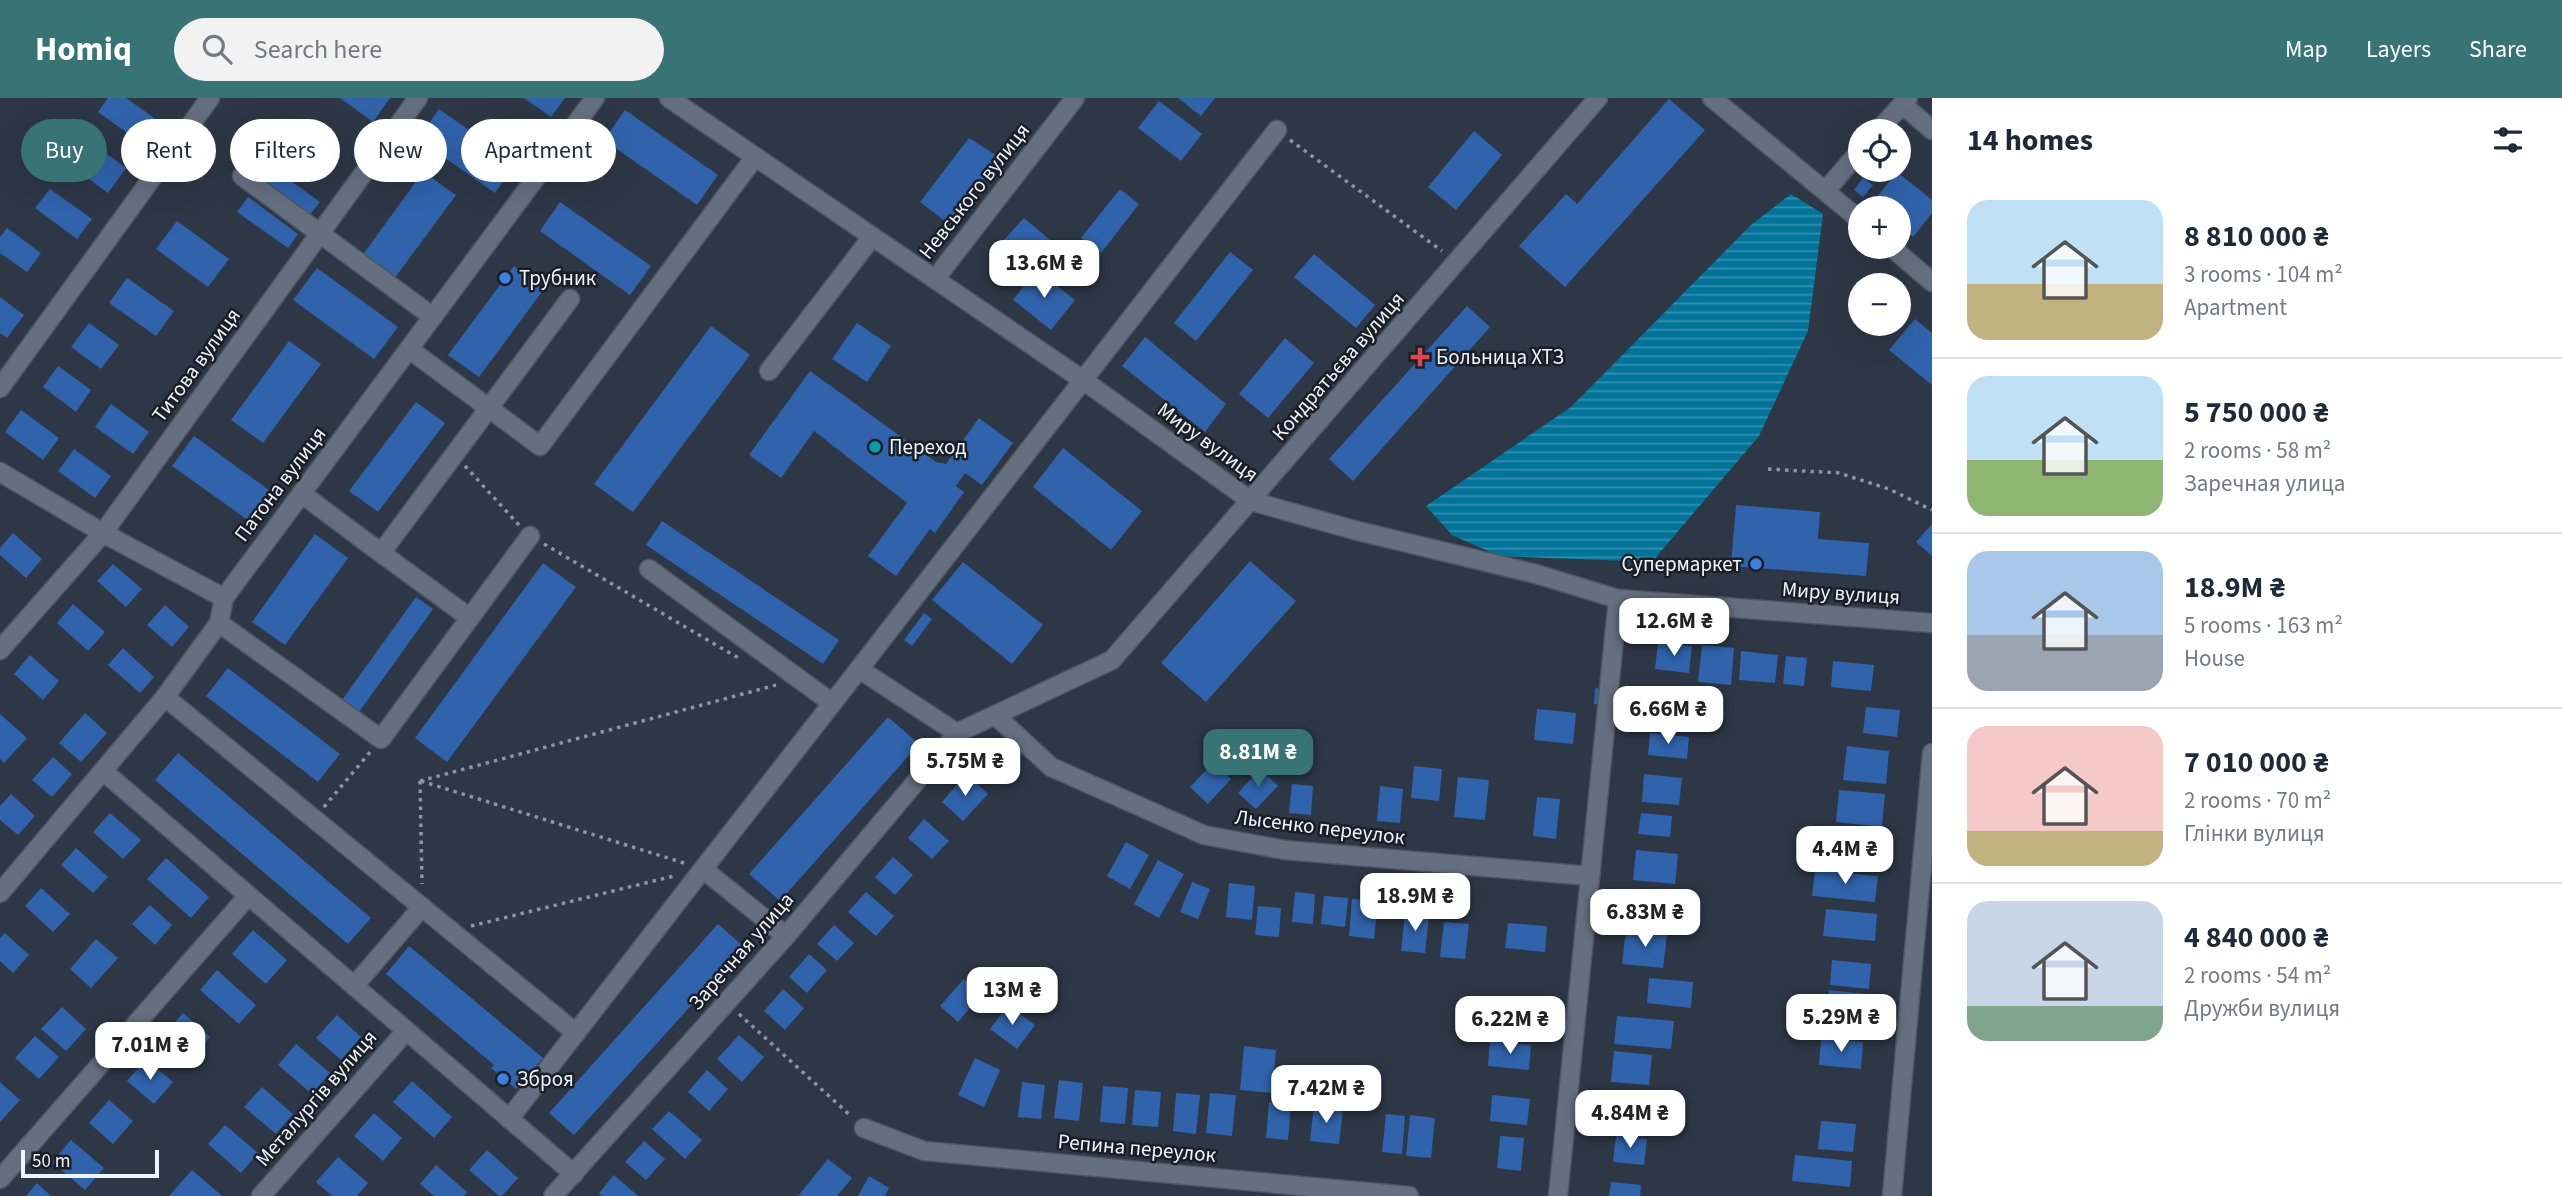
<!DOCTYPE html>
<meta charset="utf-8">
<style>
:root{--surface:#fff;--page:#f2f2f3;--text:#1f2937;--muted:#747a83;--line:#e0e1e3;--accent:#387375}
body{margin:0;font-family:"Source Sans 3",sans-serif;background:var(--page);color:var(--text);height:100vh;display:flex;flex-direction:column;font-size:26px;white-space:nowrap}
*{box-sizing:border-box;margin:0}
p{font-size:23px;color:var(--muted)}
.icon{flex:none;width:38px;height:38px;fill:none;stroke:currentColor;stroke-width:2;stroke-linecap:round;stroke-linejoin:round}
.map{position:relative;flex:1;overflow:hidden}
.sheet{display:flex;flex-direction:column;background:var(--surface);width:630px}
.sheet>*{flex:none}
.banner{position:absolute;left:21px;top:21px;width:665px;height:63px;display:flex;gap:14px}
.buttons{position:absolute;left:1848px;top:21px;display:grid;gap:14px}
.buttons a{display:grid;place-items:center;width:63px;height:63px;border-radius:50%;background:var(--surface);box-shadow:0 7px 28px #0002;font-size:35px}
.scale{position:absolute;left:21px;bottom:18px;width:138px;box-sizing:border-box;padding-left:7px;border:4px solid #eef4fd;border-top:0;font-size:19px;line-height:24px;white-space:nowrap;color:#eef4fd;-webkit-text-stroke:5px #1a1e25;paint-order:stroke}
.price{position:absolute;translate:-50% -60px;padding:0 16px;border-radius:14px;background:#fff;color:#222;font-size:23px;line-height:46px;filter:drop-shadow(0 2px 4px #0008)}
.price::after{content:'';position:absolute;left:50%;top:42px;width:21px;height:16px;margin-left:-10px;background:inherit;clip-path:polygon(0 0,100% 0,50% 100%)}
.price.selected{background:var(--accent);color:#fff}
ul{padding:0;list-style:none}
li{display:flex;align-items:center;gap:21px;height:175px;padding:0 35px}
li+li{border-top:2px solid var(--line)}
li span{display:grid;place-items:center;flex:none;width:196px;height:140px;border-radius:21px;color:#555}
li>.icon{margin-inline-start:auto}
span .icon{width:84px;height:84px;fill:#fffc;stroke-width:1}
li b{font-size:30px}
h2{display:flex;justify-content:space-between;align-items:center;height:84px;padding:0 35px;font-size:30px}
.tag{padding:0 24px;border-radius:32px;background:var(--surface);box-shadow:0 7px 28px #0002;font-size:24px;line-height:63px}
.tag.selected{background:var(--accent);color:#fff}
header{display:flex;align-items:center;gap:42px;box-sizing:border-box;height:98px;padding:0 35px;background:var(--accent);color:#fff}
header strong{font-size:33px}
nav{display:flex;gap:38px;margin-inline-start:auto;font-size:24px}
.search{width:490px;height:63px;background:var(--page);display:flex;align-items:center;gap:18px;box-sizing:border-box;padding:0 24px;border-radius:38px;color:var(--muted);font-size:26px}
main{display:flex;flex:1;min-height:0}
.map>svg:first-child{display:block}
.water{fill:url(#water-rules)}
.building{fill:#3063ab}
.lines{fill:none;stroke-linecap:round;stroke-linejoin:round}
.minor-casing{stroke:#4e5662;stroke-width:21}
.path{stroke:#8c94a0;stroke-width:3.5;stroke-dasharray:3.5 5;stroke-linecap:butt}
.minor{stroke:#646f80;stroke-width:18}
.shop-dot{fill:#3f7fe0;stroke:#1a1e25;stroke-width:2.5}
.health-dot{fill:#e0444e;stroke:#1a1e25;stroke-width:2.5}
.culture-dot{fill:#0f9aa8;stroke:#1a1e25;stroke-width:2.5}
.labels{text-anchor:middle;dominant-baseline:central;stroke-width:5;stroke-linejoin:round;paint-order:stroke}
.street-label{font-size:21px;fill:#eef4fd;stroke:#1a1e25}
.poi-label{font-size:21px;fill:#eef4fd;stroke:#1a1e25;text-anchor:start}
</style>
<header>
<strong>Homiq</strong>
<div class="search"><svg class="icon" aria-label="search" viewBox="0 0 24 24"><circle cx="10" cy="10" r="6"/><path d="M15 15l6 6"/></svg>Search here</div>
<nav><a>Map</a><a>Layers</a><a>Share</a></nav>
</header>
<main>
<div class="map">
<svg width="1932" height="1098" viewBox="0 0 1932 1098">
<defs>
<pattern id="water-rules" width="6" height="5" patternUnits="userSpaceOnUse" patternTransform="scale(1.75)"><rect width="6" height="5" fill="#037499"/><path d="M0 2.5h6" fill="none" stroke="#348fad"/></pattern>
</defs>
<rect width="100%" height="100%" fill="#2d3746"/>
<path class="water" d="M1791 96 1823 116 1808 233 1759 338 1652 464 1499 458 1452 437 1426 408 1571 309 1751 127Z"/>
<g class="building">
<path d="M108 0H126L157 22 140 44 98 14Z"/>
<path d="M340 0H390L373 24Z"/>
<path d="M524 0H565L551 19Z"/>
<path d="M1178 0H1215L1201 18Z"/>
<path d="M1669 1 1705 32 1565 189 1519 148 1566 96 1577 106Z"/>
<path d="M1159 3 1202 36 1181 63 1138 30Z"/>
<path d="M439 11 516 65 495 95 418 41Z"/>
<path d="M625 12 718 77 697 107 604 42Z"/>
<path d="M1474 33 1502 57 1456 112 1428 89Z"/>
<path d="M969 40 999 59 950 127 920 104Z"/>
<path d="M88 42 126 70 108 95 70 67Z"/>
<path d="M255 57 320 104 309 118 245 70Z"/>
<path d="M423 74 456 97 394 181 362 158Z"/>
<path d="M1897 74 1932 102V115L1913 139 1899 127V110H1879L1872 105Z"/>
<path d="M1863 80 1873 87 1863 99 1854 92Z"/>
<path d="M50 91 92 121 77 141 35 110Z"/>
<path d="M1120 91 1139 106 1101 155 1081 140Z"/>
<path d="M248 99 298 136 288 150 237 114Z"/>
<path d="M560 104 651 168 630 197 540 133Z"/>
<path d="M1024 120 1050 142 1031 164 1004 142Z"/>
<path d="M177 123 229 161 208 189 156 151Z"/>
<path d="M7 130 41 155 27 174 0 155V139Z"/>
<path d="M1230 154 1253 172 1196 243 1174 225Z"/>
<path d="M1314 156 1375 207 1356 230 1294 179Z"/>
<path d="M514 168 544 191 479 279 448 257Z"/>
<path d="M317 170 398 229 374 261 293 202Z"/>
<path d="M1037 172 1075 202 1051 232 1013 202Z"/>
<path d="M127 180 174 213 156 238 109 205Z"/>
<path d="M0 199 24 217 7 240 0 235Z"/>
<path d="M1467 208 1490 229 1353 383 1329 361Z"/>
<path d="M1915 221 1932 235V287L1889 252Z"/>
<path d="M89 225 119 247 101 271 71 249Z"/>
<path d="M857 225 891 248 867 284 832 261Z"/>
<path d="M711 228 750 257 633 414 594 386Z"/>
<path d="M1145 239 1226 306 1205 334 1122 268Z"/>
<path d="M1285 240 1314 265 1268 320 1239 296Z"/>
<path d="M289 243 321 266 263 345 231 322Z"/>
<path d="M58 268 91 292 76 314 43 289Z"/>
<path d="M810 273 936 364 946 366 979 320 1013 345 982 387 965 375 956 388 964 394 935 435 930 431 896 478 868 458 907 405 814 333 781 380 749 357Z"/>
<path d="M416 304 445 325 378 414 349 393Z"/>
<path d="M111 306 149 334 133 356 95 329Z"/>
<path d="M21 312 59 340 43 362 5 334Z"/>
<path d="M194 338 273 395 252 425 172 368Z"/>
<path d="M1063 350 1142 413 1111 452 1033 389Z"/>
<path d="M74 351 111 378 95 400 58 373Z"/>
<path d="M1736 407 1820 414 1818 441 1869 445 1866 478 1731 468Z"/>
<path d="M662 423 839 542 823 566 646 447Z"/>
<path d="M1932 426V458L1916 444Z"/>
<path d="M13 435 42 461 26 480 0 457V450Z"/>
<path d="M315 436 348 460 285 547 252 524Z"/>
<path d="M1250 463 1296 503 1206 604 1161 565Z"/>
<path d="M963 464 1043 527 1012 566 932 502Z"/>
<path d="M543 465 576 489 447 664 415 640Z"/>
<path d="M113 466 142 491 126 509 97 483Z"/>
<path d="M416 499 433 511 359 614 342 602Z"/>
<path d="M73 506 105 534 88 553 57 525Z"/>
<path d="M165 507 189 529 172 549 147 527Z"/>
<path d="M924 515 932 521 912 548 904 542Z"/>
<path d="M1658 545 1692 548 1689 575 1655 571Z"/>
<path d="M1702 547 1734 550 1731 587 1698 584Z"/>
<path d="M123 550 154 579 140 595 108 567Z"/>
<path d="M1741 553 1778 557 1775 585 1739 582Z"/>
<path d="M30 557 59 583 43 602 14 576Z"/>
<path d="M1786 558 1807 560 1804 588 1783 586Z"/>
<path d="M1833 563 1874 567 1871 593 1831 589Z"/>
<path d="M228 570 340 656 318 684 206 598Z"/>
<path d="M1595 590 1601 591 1599 607 1594 606Z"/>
<path d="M1866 609 1900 612 1897 639 1863 635Z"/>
<path d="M1537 611 1576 615 1573 646 1534 642Z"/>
<path d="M85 615 107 635 81 664 59 645Z"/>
<path d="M0 616 27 640 4 665 0 661Z"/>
<path d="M888 619 919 646 780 803 749 776Z"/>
<path d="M1650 635 1689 639 1687 661 1648 657Z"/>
<path d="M1847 648 1889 653 1886 686 1843 682Z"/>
<path d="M178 655 371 820 348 846 155 682Z"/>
<path d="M53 659 72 676 52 699 32 682Z"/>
<path d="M1214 664 1231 681 1208 706 1190 689Z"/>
<path d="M1414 668 1442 671 1439 703 1411 700Z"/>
<path d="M1260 671 1278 688 1256 711 1238 695Z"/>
<path d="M966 676 988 696 963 723 942 704Z"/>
<path d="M1644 676 1682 680 1679 707 1642 704Z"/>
<path d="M1458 679 1489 682 1485 722 1454 719Z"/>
<path d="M1292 686 1313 688 1311 717 1289 715Z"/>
<path d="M1380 688 1403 691 1400 725 1377 723Z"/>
<path d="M1839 692 1885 696 1882 729 1836 724Z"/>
<path d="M11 696 35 718 18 737 0 722V708Z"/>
<path d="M1537 699 1560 701 1556 741 1533 738Z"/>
<path d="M110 715 141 742 123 761 93 734Z"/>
<path d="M1641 715 1672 718 1670 739 1638 736Z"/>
<path d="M924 721 949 743 932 761 908 740Z"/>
<path d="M1832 734 1867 738 1864 763 1830 760Z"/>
<path d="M1126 744 1149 757 1130 791 1107 778Z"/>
<path d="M76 750 108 779 93 795 61 767Z"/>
<path d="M1636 752 1678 756 1675 786 1633 782Z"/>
<path d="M893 759 913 777 895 797 875 779Z"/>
<path d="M166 760 209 799 191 820 147 781Z"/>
<path d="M1158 762 1184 776 1159 820 1134 806Z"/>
<path d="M1815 772 1878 778 1875 804 1812 798Z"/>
<path d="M1192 784 1210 791 1198 821 1180 814Z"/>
<path d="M1229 785 1255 788 1252 822 1226 819Z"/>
<path d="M41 790 70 816 53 834 25 808Z"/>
<path d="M1632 792 1684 797 1682 824 1629 819Z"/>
<path d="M866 794 894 818 876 838 848 814Z"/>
<path d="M1295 794 1315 796 1313 826 1292 824Z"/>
<path d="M1324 798 1348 800 1345 829 1321 826Z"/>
<path d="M1352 801 1378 803 1374 841 1349 838Z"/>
<path d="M150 807 172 827 155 847 132 826Z"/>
<path d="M1258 808 1281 810 1279 839 1255 837Z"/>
<path d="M1826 811 1877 816 1875 843 1823 838Z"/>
<path d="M1405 815 1429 818 1425 855 1401 853Z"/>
<path d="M1444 824 1469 826 1465 861 1440 859Z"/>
<path d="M1508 825 1547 828 1545 854 1505 850Z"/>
<path d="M718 826 744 849 574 1037 549 1015Z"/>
<path d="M834 827 854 845 837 863 817 846Z"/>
<path d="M253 832 287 862 266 886 232 856Z"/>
<path d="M1626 832 1667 836 1663 870 1622 866Z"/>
<path d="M5 835 29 857 13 875 0 863V840Z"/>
<path d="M96 841 118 860 91 890 70 871Z"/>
<path d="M409 848 543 960 516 991 491 970 494 967 386 876Z"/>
<path d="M809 856 827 872 807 895 789 879Z"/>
<path d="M1832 862 1871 866 1869 891 1830 887Z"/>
<path d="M217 872 256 907 239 926 200 892Z"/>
<path d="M1649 880 1693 884 1691 910 1647 905Z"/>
<path d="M964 881 982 896 958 924 940 908Z"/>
<path d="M783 891 804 910 785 932 764 913Z"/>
<path d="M1829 892 1868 896 1866 917 1826 913Z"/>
<path d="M1008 907 1035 927 1017 951 990 931Z"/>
<path d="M1495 907 1536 911 1534 938 1492 935Z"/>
<path d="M62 909 86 931 66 953 41 931Z"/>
<path d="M183 915 210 939 187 965 159 942Z"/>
<path d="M337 917 361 939 341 962 316 940Z"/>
<path d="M1617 918 1674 923 1671 951 1614 946Z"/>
<path d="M739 937 764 959 742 984 717 961Z"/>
<path d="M35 938 59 959 39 981 15 960Z"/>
<path d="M1821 940 1863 944 1861 971 1819 967Z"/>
<path d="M1490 943 1531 947 1529 972 1488 968Z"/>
<path d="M296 946 330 975 312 996 278 967Z"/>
<path d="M1244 948 1276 952 1272 995 1240 992Z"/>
<path d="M1614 953 1652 957 1649 987 1611 984Z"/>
<path d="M975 960 1000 972 984 1009 958 997Z"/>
<path d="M146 961 173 984 154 1006 127 983Z"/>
<path d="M707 972 728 991 709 1013 688 994Z"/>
<path d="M1059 982 1083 985 1079 1023 1054 1020Z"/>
<path d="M412 983 452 1019 434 1040 393 1004Z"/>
<path d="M0 984 20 1002 0 1024Z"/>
<path d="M1022 984 1045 987 1041 1021 1018 1019Z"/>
<path d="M1103 988 1128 990 1125 1026 1100 1024Z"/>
<path d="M262 989 293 1016 276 1036 244 1009Z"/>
<path d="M1135 992 1161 994 1158 1029 1132 1027Z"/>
<path d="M1176 995 1200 997 1196 1036 1173 1033Z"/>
<path d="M1210 995 1236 997 1232 1038 1206 1035Z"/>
<path d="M1492 997 1530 1001 1527 1027 1490 1023Z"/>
<path d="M1610 999 1643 1002 1640 1033 1607 1030Z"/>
<path d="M109 1002 133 1023 113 1046 89 1025Z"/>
<path d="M1269 1004 1291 1006 1288 1042 1266 1040Z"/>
<path d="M1314 1008 1343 1011 1339 1046 1310 1043Z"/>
<path d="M669 1013 702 1042 685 1061 652 1031Z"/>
<path d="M374 1015 402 1040 383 1063 354 1038Z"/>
<path d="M1386 1016 1405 1018 1402 1056 1382 1054Z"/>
<path d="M1410 1017 1435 1020 1431 1060 1406 1058Z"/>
<path d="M1821 1023 1856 1026 1853 1054 1818 1051Z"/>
<path d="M225 1027 258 1055 241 1075 208 1046Z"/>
<path d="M1500 1038 1524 1040 1521 1073 1497 1070Z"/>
<path d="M1616 1038 1647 1041 1644 1067 1613 1064Z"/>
<path d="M71 1042 104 1070 85 1092 52 1064Z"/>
<path d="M644 1043 665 1061 646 1082 625 1064Z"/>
<path d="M487 1052 518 1080 502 1098H499L469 1072Z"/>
<path d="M1795 1057 1852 1063 1850 1089 1792 1083Z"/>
<path d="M338 1059 368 1085 357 1098H332L316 1084Z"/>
<path d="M828 1061 852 1080 837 1098H798Z"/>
<path d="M436 1067 467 1094 464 1098H434L420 1086Z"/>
<path d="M192 1072 222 1098H169Z"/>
<path d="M614 1077 638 1098H602L599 1095Z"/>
<path d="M869 1078 889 1090 885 1098H858Z"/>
<path d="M1611 1084 1641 1087 1640 1098H1609Z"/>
<path d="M37 1085 51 1098H26Z"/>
</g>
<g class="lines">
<g class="minor-casing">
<g id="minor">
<path d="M669 0 1083 282 1251 403 1354 432 1536 476 1618 501 1932 525"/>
<path d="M1712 0 1860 122"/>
<path d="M1902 6 1932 32"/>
<path d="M1878 33 1908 0"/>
<path d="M242 78 433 219"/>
<path d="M1826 92 1860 53"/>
<path d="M1891 149 1932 184"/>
<path d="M935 181 1075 0"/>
<path d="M409 251 540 348 755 59"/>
<path d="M769 273 872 139"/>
<path d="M0 290 210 0"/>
<path d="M0 374 103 435 224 500"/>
<path d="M302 396 381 455"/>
<path d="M649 471 832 605"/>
<path d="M470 520 381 455 570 201"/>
<path d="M219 525 381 641 530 438"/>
<path d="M0 552 103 435 418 0"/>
<path d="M165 599 576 935"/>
<path d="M995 617 1051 669 1204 737 1285 752 1590 778"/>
<path d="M957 635 859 571 1277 32"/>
<path d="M103 673 574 1076"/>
<path d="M0 795 165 599 219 525 224 500 595 0"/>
<path d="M786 838 703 771 859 571"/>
<path d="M354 888 422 809"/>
<path d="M509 1021 703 771"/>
<path d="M864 1030 924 1053 1409 1098"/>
<path d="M0 1081 248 798"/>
<path d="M261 1098 406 933"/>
<path d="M553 1098 786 838 957 635 1112 562 1598 0"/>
<path d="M1558 1098 1618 501"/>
<path d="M1892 1098 1932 655"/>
</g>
</g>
<g class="path">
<path d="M1290 42 1442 153"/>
<path d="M465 368 519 427"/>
<path d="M1768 371 1839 375 1889 391 1932 412"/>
<path d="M544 446 740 561"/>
<path d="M420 683 776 587"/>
<path d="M420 683 422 786"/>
<path d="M421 683 684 765"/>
<path d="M324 709 371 653"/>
<path d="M471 828 674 778"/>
<path d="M739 916 852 1019"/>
</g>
<use href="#minor" class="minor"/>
</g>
<g class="shop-dot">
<circle cx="505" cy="180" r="7"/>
<circle cx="1756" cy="466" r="7"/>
<circle cx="503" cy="981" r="7"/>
</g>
<path class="health-dot" d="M1416.5 248.5h7v7h7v7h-7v7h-7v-7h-7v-7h7z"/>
<circle class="culture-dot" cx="875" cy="349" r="7"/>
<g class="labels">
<g class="street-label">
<text transform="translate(974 93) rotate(-52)">Невського вулиця</text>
<text transform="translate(196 267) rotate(-54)">Титова вулиця</text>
<text transform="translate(1338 268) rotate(-49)">Кондратьєва вулиця</text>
<text transform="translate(1208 344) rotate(36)">Миру вулиця</text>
<text transform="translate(280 386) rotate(-53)">Патона вулиця</text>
<text transform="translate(1841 495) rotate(4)">Миру вулиця</text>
<text transform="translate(1320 729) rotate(7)">Лысенко переулок</text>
<text transform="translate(741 853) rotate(-49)">Заречная улица</text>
<text transform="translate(316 1000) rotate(-49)">Металургів вулиця</text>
<text transform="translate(1137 1050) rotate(5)">Репина переулок</text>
</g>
<g class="poi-label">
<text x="519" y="180">Трубник</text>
<text x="1436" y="259">Больница ХТЗ</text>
<text x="889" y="349">Переход</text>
<text x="1742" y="466" text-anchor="end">Супермаркет</text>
<text x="517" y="981">Зброя</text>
</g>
</g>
</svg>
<div class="buttons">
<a><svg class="icon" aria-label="locate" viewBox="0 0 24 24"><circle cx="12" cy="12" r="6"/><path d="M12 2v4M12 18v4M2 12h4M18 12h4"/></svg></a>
<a>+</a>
<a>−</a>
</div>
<div class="scale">50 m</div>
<b class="price" style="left:1044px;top:202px">13.6M ₴</b>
<b class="price" style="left:1674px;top:560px">12.6M ₴</b>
<b class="price" style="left:1668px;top:648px">6.66M ₴</b>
<b class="price selected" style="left:1258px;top:691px">8.81M ₴</b>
<b class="price" style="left:965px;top:700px">5.75M ₴</b>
<b class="price" style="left:1845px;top:788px">4.4M ₴</b>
<b class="price" style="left:1415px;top:835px">18.9M ₴</b>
<b class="price" style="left:1645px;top:851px">6.83M ₴</b>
<b class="price" style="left:1012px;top:929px">13M ₴</b>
<b class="price" style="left:1841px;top:956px">5.29M ₴</b>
<b class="price" style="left:1510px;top:958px">6.22M ₴</b>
<b class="price" style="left:150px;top:984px">7.01M ₴</b>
<b class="price" style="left:1326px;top:1027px">7.42M ₴</b>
<b class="price" style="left:1630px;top:1052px">4.84M ₴</b>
<div class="banner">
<a class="tag selected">Buy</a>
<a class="tag">Rent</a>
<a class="tag">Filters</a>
<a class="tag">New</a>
<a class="tag">Apartment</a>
</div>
</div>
<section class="sheet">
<h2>14 homes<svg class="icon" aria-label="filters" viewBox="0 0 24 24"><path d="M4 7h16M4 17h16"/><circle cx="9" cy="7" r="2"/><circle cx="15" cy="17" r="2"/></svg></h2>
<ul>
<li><span style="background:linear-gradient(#bfe0f5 60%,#c2b280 0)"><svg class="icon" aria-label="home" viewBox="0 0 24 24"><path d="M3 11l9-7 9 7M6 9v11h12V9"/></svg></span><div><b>8 810 000 ₴</b><p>3 rooms · 104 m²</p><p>Apartment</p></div></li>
<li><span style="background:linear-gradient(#bfe0f5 60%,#8fb573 0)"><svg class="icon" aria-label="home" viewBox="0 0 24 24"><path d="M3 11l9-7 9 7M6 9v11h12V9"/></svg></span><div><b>5 750 000 ₴</b><p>2 rooms · 58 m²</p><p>Заречная улица</p></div></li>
<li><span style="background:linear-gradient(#a9c7e8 60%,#9aa5b1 0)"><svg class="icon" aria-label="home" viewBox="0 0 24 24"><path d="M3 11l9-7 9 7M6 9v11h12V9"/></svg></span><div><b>18.9M ₴</b><p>5 rooms · 163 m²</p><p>House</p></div></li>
<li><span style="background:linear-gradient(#f6c9c9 75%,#c2b280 0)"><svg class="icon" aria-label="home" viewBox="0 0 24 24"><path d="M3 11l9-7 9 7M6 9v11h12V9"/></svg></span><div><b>7 010 000 ₴</b><p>2 rooms · 70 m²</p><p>Глінки вулиця</p></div></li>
<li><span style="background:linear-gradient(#c9d6e8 75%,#7fa58c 0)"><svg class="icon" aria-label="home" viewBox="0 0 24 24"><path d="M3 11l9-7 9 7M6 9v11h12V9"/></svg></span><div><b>4 840 000 ₴</b><p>2 rooms · 54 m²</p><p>Дружби вулиця</p></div></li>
</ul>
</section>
</main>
